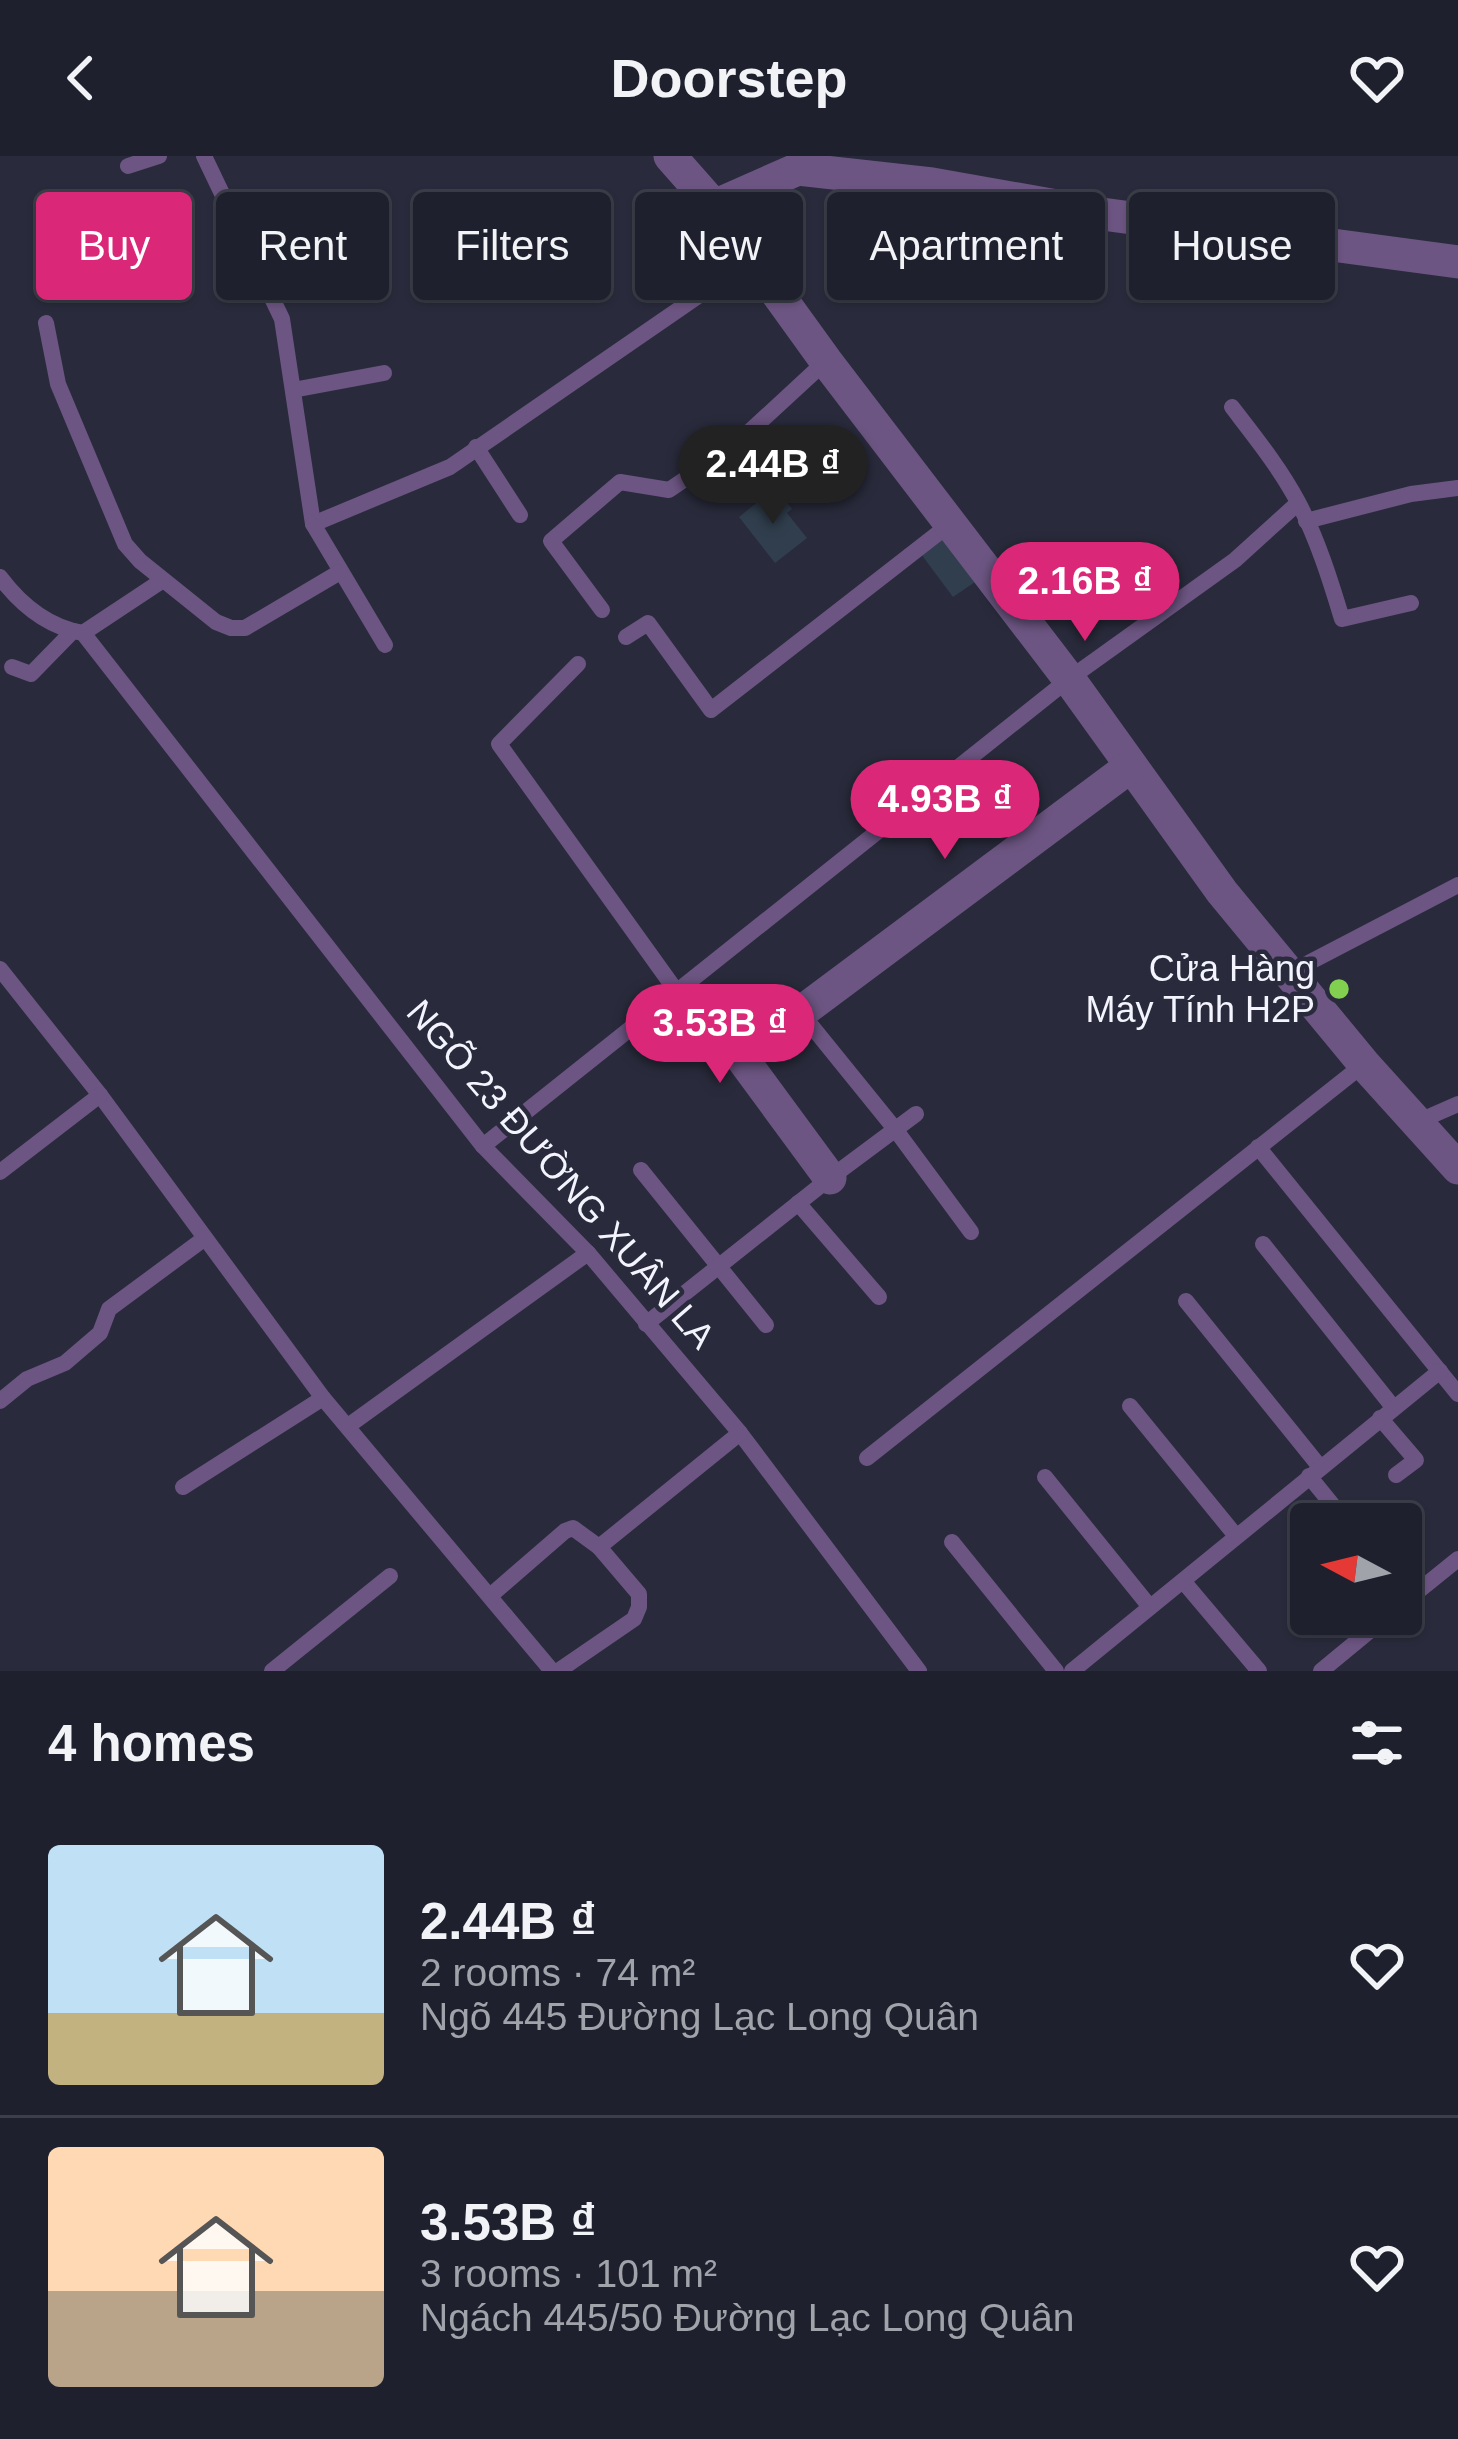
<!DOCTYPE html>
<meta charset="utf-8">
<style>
:root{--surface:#1f202d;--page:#2c2d39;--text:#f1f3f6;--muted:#a1a3aa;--line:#3c3e49;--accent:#db2777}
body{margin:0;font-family:Arial,sans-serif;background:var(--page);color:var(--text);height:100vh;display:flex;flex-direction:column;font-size:45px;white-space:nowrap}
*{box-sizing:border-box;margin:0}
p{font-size:39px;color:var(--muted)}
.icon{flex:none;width:66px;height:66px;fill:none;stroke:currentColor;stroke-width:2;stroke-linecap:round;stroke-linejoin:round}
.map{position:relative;height:1515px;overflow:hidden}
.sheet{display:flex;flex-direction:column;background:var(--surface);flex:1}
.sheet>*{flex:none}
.guide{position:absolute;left:36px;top:36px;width:1386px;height:108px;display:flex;gap:24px}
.needle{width:78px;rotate:277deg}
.controls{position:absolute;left:1290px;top:1347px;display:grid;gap:24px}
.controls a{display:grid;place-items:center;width:132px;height:132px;border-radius:12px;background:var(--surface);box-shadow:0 3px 9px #0004,0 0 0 3px var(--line);font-size:60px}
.price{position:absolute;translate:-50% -102px;padding:0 27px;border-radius:42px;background:var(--accent);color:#fff;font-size:39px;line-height:78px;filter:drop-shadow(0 3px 6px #0008)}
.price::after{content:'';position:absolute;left:50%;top:72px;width:36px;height:27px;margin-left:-18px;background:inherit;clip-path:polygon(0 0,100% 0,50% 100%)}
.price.current{background:#222;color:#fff}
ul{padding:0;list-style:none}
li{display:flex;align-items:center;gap:36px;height:300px;padding:0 48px}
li+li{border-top:3px solid var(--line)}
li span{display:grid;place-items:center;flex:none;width:336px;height:240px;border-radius:12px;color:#555}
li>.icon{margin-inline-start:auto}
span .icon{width:144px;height:144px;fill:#fffc;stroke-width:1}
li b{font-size:51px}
h2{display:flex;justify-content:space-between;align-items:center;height:144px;padding:0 48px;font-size:51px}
.tag{padding:0 42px;border-radius:12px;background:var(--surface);box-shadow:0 3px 9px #0004,0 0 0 3px var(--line);font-size:42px;line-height:108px}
.tag.current{background:var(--accent);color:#fff}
header{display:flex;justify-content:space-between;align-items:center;height:156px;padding:0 48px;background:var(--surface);font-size:54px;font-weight:700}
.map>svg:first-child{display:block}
.building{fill:#303e4d}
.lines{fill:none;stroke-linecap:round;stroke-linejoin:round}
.service{stroke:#6c5582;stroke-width:16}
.minor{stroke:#6c5582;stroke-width:33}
.poi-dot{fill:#82d050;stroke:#292b3c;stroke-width:4.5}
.labels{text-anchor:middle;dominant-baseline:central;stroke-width:9;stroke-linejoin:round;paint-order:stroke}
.poi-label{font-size:36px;fill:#f3f4fe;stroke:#292b3c;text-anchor:end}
.street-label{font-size:36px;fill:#f3f4fe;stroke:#292b3c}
</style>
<header><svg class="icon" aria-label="back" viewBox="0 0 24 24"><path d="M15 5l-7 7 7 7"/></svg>Doorstep<svg class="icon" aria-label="heart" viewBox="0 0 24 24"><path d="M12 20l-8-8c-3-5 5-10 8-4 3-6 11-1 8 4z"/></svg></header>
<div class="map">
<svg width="1458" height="1515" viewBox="0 0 1458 1515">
<rect width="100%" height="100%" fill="#292b3c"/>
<g class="building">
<path d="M781 338 792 353 787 357 807 382 775 407 739 361 765 340 770 347Z"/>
<path d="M943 382 975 426 953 441 921 398Z"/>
</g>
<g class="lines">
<g class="service">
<path d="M204 0 282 163 313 368 385 489"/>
<path d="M128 10 159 0"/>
<path d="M46 167 58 228 125 388 140 405 216 466 231 472H245L340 416"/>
<path d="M293 234 384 217"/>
<path d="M1232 251C1255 281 1280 312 1298 346 1317 382 1330 423 1342 463L1411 447"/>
<path d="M476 291 520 359"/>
<path d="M1306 365 1411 338 1458 332"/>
<path d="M313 368 450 311 752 103"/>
<path d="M0 421C21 449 48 471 83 477L483 990 588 1097 740 1277 919 1515"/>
<path d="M602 454 551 385 620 326 669 334 735 289 826 205"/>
<path d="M83 477 163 424"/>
<path d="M626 481 648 467 711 554 950 368"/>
<path d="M578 508 499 588 677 836"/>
<path d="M12 511 31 518 73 475"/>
<path d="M0 813 100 939 323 1242 552 1515"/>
<path d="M1291 816 1458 729"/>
<path d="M801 857 895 973 971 1076"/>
<path d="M1417 966 1458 948"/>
<path d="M483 990 1069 523 1235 404 1298 347"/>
<path d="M1258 991 1458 1238"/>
<path d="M641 1014 766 1169"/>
<path d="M0 1016 100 939"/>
<path d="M798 1047 879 1141"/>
<path d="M1263 1088 1393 1251"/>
<path d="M1186 1145 1320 1311"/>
<path d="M646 1168 830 1022 916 958"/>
<path d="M0 1245 27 1223 65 1207 100 1177 109 1153 205 1082"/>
<path d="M1130 1250 1236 1380"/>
<path d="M1380 1262 1416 1304 1396 1319"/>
<path d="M348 1270 588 1097"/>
<path d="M867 1302 1364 908"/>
<path d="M1309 1320 1348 1368"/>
<path d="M1045 1321 1150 1451"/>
<path d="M183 1331 323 1242"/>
<path d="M952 1386 1056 1515"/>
<path d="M1183 1425 1259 1515"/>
<path d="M490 1440 565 1375 573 1372 599 1391 740 1277"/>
<path d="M1401 1449 1458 1403"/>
<path d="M272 1515 390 1420"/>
<path d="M558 1515 634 1463 639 1451V1438L599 1391"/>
<path d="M1072 1515 1440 1215"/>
<path d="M1321 1515 1390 1458"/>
</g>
<g class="minor">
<path d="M670 0 714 50 826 205 1069 523 1222 736 1364 908 1458 1012"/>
<path d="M714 50 798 13 932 28 1102 58 1458 106"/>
<path d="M830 1022 741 901 1131 610"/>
</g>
</g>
<circle class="poi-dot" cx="1339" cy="833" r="12"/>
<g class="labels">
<g class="poi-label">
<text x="1315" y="812">Cửa Hàng<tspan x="1315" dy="41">Máy Tính H2P</tspan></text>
</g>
<g class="street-label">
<text transform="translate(561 1018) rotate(49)">NGÕ 23 ĐƯỜNG XUÂN LA</text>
</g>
</g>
</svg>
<div class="controls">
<a><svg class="needle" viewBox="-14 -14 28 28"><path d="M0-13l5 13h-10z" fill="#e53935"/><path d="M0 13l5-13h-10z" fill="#a1a3aa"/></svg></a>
</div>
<b class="price current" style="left:773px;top:371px">2.44B ₫</b>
<b class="price" style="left:1085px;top:488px">2.16B ₫</b>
<b class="price" style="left:945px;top:706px">4.93B ₫</b>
<b class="price" style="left:720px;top:930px">3.53B ₫</b>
<div class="guide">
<a class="tag current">Buy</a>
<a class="tag">Rent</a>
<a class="tag">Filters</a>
<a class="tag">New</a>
<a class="tag">Apartment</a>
<a class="tag">House</a>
</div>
</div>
<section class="sheet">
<h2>4 homes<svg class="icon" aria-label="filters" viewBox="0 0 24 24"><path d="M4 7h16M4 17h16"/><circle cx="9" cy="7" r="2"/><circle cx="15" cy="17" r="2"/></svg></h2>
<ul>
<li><span style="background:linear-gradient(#bfe0f5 70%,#c2b280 0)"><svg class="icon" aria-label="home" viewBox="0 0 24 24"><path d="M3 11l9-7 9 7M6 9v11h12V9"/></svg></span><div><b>2.44B ₫</b><p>2 rooms · 74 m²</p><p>Ngõ 445 Đường Lạc Long Quân</p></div><svg class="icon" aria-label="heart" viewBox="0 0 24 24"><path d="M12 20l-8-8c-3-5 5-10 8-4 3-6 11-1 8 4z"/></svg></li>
<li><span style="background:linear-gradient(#ffd9b3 60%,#b9a48a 0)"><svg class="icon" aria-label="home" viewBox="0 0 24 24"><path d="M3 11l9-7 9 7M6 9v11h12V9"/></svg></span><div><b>3.53B ₫</b><p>3 rooms · 101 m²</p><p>Ngách 445/50 Đường Lạc Long Quân</p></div><svg class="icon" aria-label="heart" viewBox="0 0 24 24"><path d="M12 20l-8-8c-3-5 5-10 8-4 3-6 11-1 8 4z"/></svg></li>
</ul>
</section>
